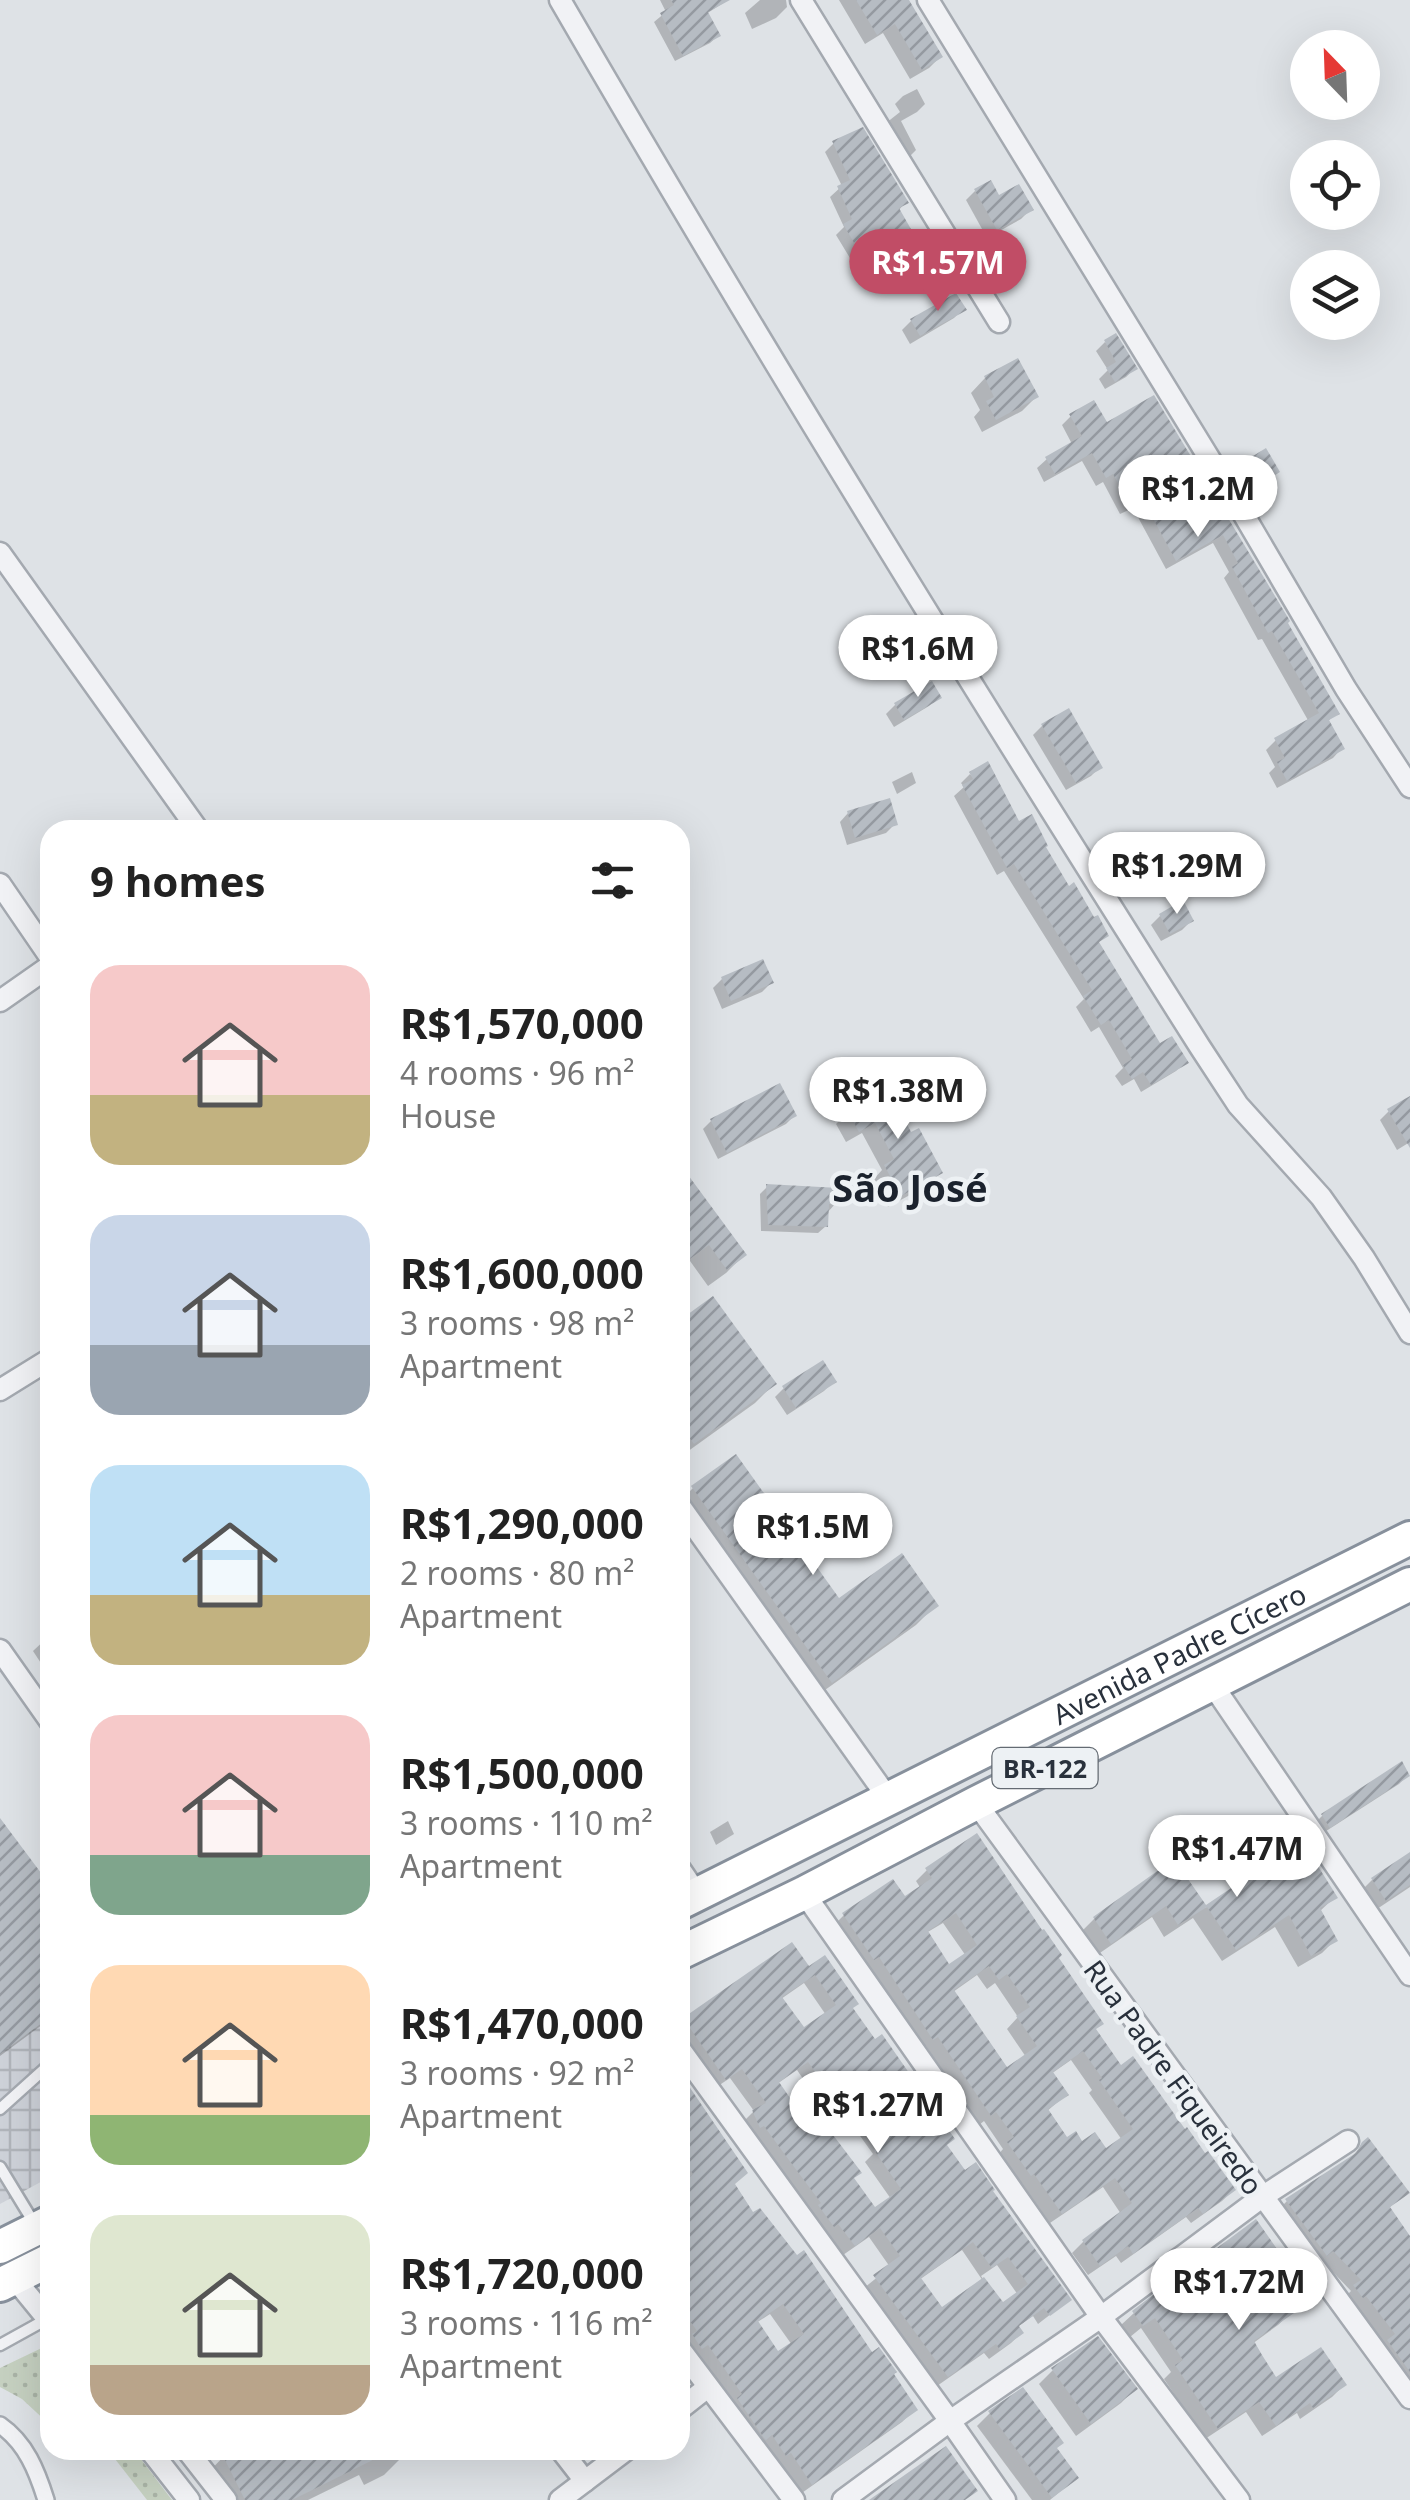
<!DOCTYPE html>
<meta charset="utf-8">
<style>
:root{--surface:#fff;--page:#f6f6f6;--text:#222;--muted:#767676;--accent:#c14d66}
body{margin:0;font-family:"Noto Sans",sans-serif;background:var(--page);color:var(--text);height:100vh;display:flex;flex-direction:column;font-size:38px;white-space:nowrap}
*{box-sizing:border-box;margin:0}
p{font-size:32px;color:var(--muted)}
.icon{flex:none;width:55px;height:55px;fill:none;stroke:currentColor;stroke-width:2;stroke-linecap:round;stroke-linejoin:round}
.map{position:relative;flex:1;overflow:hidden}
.sheet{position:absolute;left:40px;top:820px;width:650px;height:1640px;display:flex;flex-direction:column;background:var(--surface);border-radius:30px;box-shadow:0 10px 40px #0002}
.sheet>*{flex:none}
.needle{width:65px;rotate:337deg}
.fabs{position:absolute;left:1290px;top:30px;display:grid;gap:20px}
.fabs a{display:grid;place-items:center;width:90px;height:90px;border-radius:50%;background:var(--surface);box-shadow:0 10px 40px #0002;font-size:50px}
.price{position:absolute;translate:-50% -85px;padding:0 22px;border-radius:35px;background:#fff;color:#222;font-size:32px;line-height:65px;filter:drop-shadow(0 2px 5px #0008)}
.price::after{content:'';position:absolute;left:50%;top:60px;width:30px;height:22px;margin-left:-15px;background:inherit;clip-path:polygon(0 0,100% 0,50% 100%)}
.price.current{background:var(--accent);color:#fff}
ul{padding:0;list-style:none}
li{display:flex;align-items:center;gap:30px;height:250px;padding:0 50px}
li span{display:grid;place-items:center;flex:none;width:280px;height:200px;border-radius:30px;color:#555}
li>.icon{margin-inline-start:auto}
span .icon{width:120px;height:120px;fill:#fffc;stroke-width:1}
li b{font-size:42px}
h2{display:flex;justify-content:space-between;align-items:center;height:120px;padding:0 50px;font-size:42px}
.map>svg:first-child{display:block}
.industrial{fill:url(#industrial-grid)}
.grass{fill:url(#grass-dots)}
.shadow{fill:#0003;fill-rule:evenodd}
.building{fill:url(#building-hatch);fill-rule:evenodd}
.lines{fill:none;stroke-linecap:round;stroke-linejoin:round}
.service-casing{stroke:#a4a9b0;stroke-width:15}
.pedestrian-casing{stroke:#a4a9b0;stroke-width:20}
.minor-casing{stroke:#a4a9b0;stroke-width:25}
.trunk-casing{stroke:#87909c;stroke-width:38}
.service{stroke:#f1f2f5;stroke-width:10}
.pedestrian{stroke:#f1f2f5;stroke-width:15}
.minor{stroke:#f1f2f5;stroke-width:20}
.trunk{stroke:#fff;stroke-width:32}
.labels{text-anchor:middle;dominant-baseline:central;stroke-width:9;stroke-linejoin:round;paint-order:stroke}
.shield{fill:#edf1f4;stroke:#646b73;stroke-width:2.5}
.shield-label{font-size:25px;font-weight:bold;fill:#29313c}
.street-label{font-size:28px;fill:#29313c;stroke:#edf1f4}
.district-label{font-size:38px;font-weight:bold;fill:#1b222d;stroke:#edf1f4}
</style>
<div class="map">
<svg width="1410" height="2500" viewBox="0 0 1410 2500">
<defs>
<pattern id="industrial-grid" width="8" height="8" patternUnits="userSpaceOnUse" patternTransform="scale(2.5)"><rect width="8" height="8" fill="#cdd1d8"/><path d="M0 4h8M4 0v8" fill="none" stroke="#b0b4ba"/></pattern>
<pattern id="grass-dots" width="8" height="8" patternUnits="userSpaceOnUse" patternTransform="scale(2.5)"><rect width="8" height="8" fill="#c5d0c0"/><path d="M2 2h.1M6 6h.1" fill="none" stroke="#a9b3a6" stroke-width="1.8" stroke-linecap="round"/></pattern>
<pattern id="building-hatch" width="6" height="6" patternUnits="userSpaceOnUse" patternTransform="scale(2.5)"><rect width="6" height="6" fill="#b6bcc3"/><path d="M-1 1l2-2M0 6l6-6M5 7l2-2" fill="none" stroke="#9499a0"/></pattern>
</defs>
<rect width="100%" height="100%" fill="#dee2e6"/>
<path class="industrial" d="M0 1829 50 1894V2177L0 2204Z"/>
<g class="grass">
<path d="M50 2344V2425L22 2399 0 2387V2368Z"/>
<path d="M108 2450H134L172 2500H147Z"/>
</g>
<g class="shadow">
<path d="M660 0H728L706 14 718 36 710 43 675 61 654 22 666 12Z"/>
<path d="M760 0H786L787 7 776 18 752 29 745 13Z"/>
<path d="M839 0H908L940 57 929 68 910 79 883 33 865 44Z"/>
<path d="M917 89 925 104 917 112 901 121 916 150 907 159 881 127 900 112 895 104 903 96Z"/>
<path d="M834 143 906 202 898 211 919 248 936 259 927 267 893 287 882 267 859 281 850 266 853 263 836 235 844 227 830 197 842 186 825 152Z"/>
<path d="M975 191 998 198 1030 210 1021 219 987 238 966 200Z"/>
<path d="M963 309 954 318 910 344 902 330 911 321Z"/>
<path d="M1105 342 1135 368 1126 377 1105 389 1099 379 1108 370 1096 351Z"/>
<path d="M985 378 1036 397 1022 411 982 432 974 417 980 410 971 393Z"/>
<path d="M1154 399 1337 713 1327 722 1342 748 1333 758 1277 788 1269 773 1275 767 1266 750 1276 740 1309 722 1262 639 1258 640 1224 578 1229 572 1213 543 1166 569 1133 508 1120 514 1103 482 1096 486 1082 461 1044 482 1037 468 1047 459 1072 444 1062 425 1071 416 1106 426Z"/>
<path d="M1234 471H1277L1268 480 1237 500 1225 480Z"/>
<path d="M938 697 929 706 894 727 886 714 895 705Z"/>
<path d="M1042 726 1100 767 1091 776 1066 790 1033 735Z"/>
<path d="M912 772 916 783 897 794 892 782Z"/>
<path d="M970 774 1017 825 1043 848 1068 889 1106 935 1097 944 1159 1046 1185 1062 1176 1071 1141 1092 1134 1079 1122 1086 1115 1076 1123 1068 1099 1027 1091 1032 1076 1007 1084 999 1004 871 997 875 954 796 964 787 961 783Z"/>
<path d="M848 813 895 824 886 833 847 845 840 822Z"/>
<path d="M1160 916 1191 921 1182 930 1161 941 1151 925Z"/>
<path d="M722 979 771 983 762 992 722 1009 713 988Z"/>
<path d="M1389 1111H1410V1142L1397 1150 1380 1120Z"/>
<path d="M848 1112 910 1136 940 1173 928 1185 888 1207 873 1180 882 1170 862 1133 846 1142 836 1124Z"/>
<path d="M794 1116 786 1124 718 1159 703 1129 711 1121Z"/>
<path d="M680 1168 744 1255 726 1273 708 1286 690 1261 680 1269Z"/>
<path d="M767 1187 836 1203 827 1213 826 1226 818 1233 761 1231 760 1194Z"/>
<path d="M680 1323 774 1384 755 1403 680 1457Z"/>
<path d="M833 1382 824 1391 787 1415 775 1397 784 1388Z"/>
<path d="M693 1488 838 1601 936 1605 916 1625 811 1700 680 1501Z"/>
<path d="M50 1635V1677L33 1651Z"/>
<path d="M1402 1764 1408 1775 1399 1784 1320 1835 1313 1825 1322 1816Z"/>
<path d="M728 1821 734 1834 716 1845 710 1832Z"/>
<path d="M0 1834 50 1890V2019L0 2056Z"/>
<path d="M1298 1839 1335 1897 1319 1912 1335 1940 1322 1953 1298 1967 1275 1927 1222 1961 1193 1918 1164 1937 1152 1917 1097 1955 1081 1932 1094 1919 1173 1863 1205 1908 1235 1888 1232 1882 1245 1869Z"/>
<path d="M1410 1855V1887L1371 1913 1358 1894 1372 1880Z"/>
<path d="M927 1870 1056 1958 1094 2031 1120 2068 1184 2132 1233 2190 1222 2201 1191 2223 1186 2217 1121 2263 1116 2256 1088 2275 1072 2253 1083 2242 1121 2214 1103 2187 1050 2223 1022 2183 1019 2185 998 2155 1003 2149 984 2121 979 2125 926 2046 921 2050 833 1926 844 1915 904 1900 921 1889 916 1881ZM943 1923 966 1956 949 1967 926 1933ZM977 1975 987 1989 995 1983 1018 2017 1007 2029 1026 2057 1006 2070 953 1992ZM1071 2060 1092 2090 1089 2093 1122 2140 1105 2151 1066 2140 1046 2112 1066 2095 1051 2074Z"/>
<path d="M824 1959 851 2008 944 2146 1069 2300 1038 2324 1033 2316 1017 2327 1021 2333 1011 2343 989 2359 984 2353 937 2386 864 2288 890 2267 869 2237 843 2255 827 2233 822 2236 742 2123 754 2111 730 2078 715 2088 680 2039V2025L685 2020 808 1970ZM804 1983 826 2015 804 2030 781 1999ZM797 2070 816 2098 796 2112 777 2084ZM848 2119 873 2154 865 2162 891 2199 874 2211 852 2179 828 2133ZM962 2250 983 2281 941 2311 919 2280ZM997 2265 1018 2295 1002 2306 981 2276Z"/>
<path d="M680 2079 733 2185 752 2216 891 2375 914 2410 902 2422 799 2495 680 2335V2189L682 2187 680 2184ZM770 2314 792 2345 778 2354 756 2323Z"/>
<path d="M1363 2144 1406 2192 1388 2209 1410 2241V2387L1377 2353 1385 2346 1354 2305 1344 2298 1351 2291 1276 2212 1287 2201 1349 2160Z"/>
<path d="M1207 2258 1292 2276 1275 2291 1291 2313 1278 2325 1252 2344 1276 2380 1344 2385 1332 2397 1300 2419 1297 2413 1262 2436 1246 2412 1205 2439 1164 2379 1171 2372 1141 2328 1130 2337 1121 2325 1134 2313 1163 2302 1199 2277 1194 2271Z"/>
<path d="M1053 2370 1135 2389 1121 2403 1076 2436 1039 2384Z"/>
<path d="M990 2413 1054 2449 1076 2478 1050 2500H1032L977 2426Z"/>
<path d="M237 2450H400L403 2456 384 2475 364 2485 359 2475 308 2500H217L205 2476 224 2456Z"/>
</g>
<g class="building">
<path d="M671 0H730L708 12 721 36 683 56 660 13 674 5Z"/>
<path d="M856 0H909L943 57 922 70 895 24 877 35Z"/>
<path d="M863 127 909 203 899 208 920 245 928 240 939 259 902 280 891 261 868 275 857 255 860 253 843 224 852 219 837 186 850 180 832 141Z"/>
<path d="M991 180 999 195 1019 184 1034 210 997 230 974 189Z"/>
<path d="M956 293 967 310 920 336 910 319Z"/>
<path d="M1116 333 1138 369 1115 382 1106 368 1116 362 1104 340Z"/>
<path d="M1018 358 1039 397 996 420 986 401 994 397 984 376Z"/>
<path d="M1154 395 1290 621 1288 623 1340 714 1329 720 1345 749 1287 781 1277 762 1285 758 1274 738 1319 713 1272 631 1268 633 1232 567 1238 563 1223 535 1176 561 1143 500 1131 507 1113 474 1106 478 1092 453 1055 474 1045 457 1082 436 1069 414 1094 400 1107 422Z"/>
<path d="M1266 448 1280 472 1247 493 1232 469Z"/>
<path d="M932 681 942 698 904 720 894 703Z"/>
<path d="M1069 708 1103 768 1076 783 1041 724Z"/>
<path d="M988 761 1019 821 1032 814 1048 846 1046 847 1069 886 1074 882 1094 917 1098 915 1109 936 1099 942 1160 1043 1172 1036 1189 1063 1151 1085 1143 1072 1132 1079 1123 1065 1132 1059 1109 1020 1101 1025 1083 996 1092 990 1014 864 1007 868 962 785 973 779 969 772Z"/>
<path d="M890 798 898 825 855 838 847 811Z"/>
<path d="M1183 900 1194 921 1170 934 1159 914Z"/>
<path d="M763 959 774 983 731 1001 721 977Z"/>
<path d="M780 1083 797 1116 727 1153 710 1119Z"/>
<path d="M888 1088 911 1132 919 1128 943 1173 901 1196 884 1165 894 1159 875 1123 859 1132 847 1110Z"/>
<path d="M1410 1096V1148L1387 1109Z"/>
<path d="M680 1164 747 1255 727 1270 709 1245 680 1266Z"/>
<path d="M766 1184 839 1188 838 1204H829L828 1227 768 1225Z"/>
<path d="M713 1296 777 1384 694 1444 680 1425V1320Z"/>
<path d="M823 1360 837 1382 796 1408 782 1386Z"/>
<path d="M736 1454 839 1598 902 1553 939 1606 832 1683 691 1486Z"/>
<path d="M1402 1761 1410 1776 1330 1828 1321 1814Z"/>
<path d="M0 1818 50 1885V2017L0 2054Z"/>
<path d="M977 1833 1042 1930 1044 1929 1062 1955 1059 1958 1104 2024 1096 2029 1121 2065 1133 2056 1185 2129 1187 2127 1205 2153 1208 2151 1236 2190 1203 2214 1198 2208 1133 2254 1128 2246 1100 2266 1082 2240 1132 2203 1115 2178 1062 2214 1034 2174 1031 2176 1007 2142 1014 2137 996 2112 991 2116 938 2037 933 2040 879 1957 874 1960 842 1913 893 1879 905 1896 932 1878 925 1868ZM956 1913 977 1945 949 1964 928 1931ZM989 1966 999 1980 1007 1974 1030 2007 1016 2016 1037 2046 1007 2067 954 1990ZM1083 2051 1102 2078 1099 2080 1133 2129 1106 2148 1095 2132 1082 2141 1076 2131 1067 2137 1048 2109 1069 2095 1053 2072Z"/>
<path d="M1299 1836 1338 1898 1320 1908 1338 1941 1311 1956 1289 1915 1236 1950 1207 1907 1178 1925 1166 1906 1111 1944 1093 1917 1174 1859 1206 1905 1249 1876 1244 1867Z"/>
<path d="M1410 1852V1885L1386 1901 1371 1878Z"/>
<path d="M792 1942 809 1966 825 1955 859 2004 853 2008 875 2039 882 2034 955 2139 947 2145 965 2170 976 2162 995 2190 993 2191 1072 2300 1050 2316 1044 2308 1019 2326 1024 2333 1000 2350 996 2344 948 2377 873 2275 900 2256 880 2228 855 2246 838 2224 834 2227 818 2205 821 2203 783 2152 764 2126 760 2128 752 2110 766 2103 742 2069 726 2080 683 2018ZM815 1975 836 2005 804 2027 782 1997ZM808 2062 826 2087 797 2108 779 2082ZM859 2110 883 2144 874 2150 901 2189 875 2207 854 2178 862 2173 830 2131ZM973 2242 992 2268 1008 2257 1028 2284 1003 2302 984 2277 942 2307 921 2278Z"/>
<path d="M680 2073 748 2173 735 2184 753 2212 760 2208 797 2255 804 2250 872 2352 879 2347 889 2361 897 2372 894 2374 918 2410 812 2485 791 2453 786 2456 772 2435 766 2440 764 2438 737 2398 742 2394 708 2345 702 2349 692 2334 697 2331 680 2307V2186L693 2174 680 2157ZM783 2304 804 2334 778 2351 758 2321Z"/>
<path d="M1368 2137 1410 2193 1390 2207 1410 2236V2372L1387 2340 1395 2334 1366 2296 1363 2298 1353 2285 1361 2280 1333 2251 1327 2256 1285 2199 1356 2153 1362 2142Z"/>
<path d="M1256 2219 1296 2276 1277 2289 1294 2313 1254 2341 1262 2355 1276 2377 1321 2347 1347 2385 1313 2408 1310 2403 1276 2426 1259 2402 1218 2429 1175 2365 1183 2360 1155 2318 1143 2326 1132 2311 1158 2291 1164 2299 1212 2266 1205 2257Z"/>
<path d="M1098 2336 1138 2389 1091 2424 1051 2368Z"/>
<path d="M1023 2387 1064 2443 1057 2448 1079 2478 1052 2498 988 2411Z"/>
<path d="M946 2446 978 2491 965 2500H869Z"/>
<path d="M231 2450H393L292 2500H245L222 2454Z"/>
</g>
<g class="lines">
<g class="service-casing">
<g id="service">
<path d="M0 2109 50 2064"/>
<path d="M0 2167 34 2223"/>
<path d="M0 2345 47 2319"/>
</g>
</g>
<g class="pedestrian-casing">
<path id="pedestrian" d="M0 2425C26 2443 37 2471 46 2500"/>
</g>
<g class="minor-casing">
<g id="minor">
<path d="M560 0C765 354 981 701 1200 1047L1238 1105 1321 1197 1364 1258 1410 1333"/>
<path d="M801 0 999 322"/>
<path d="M928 0 1241 510 1346 689 1410 787"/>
<path d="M0 553 198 830"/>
<path d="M0 884 50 957"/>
<path d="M0 1001 50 966"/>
<path d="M0 1390 50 1359"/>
<path d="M680 1506 888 1798"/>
<path d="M0 1650 50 1721"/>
<path d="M1212 1684 1410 1975"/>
<path d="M976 1803 1410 2398"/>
<path d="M680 1869 697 1894"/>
<path d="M804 1893 1101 2317 1239 2500"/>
<path d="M680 2049 950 2421 1005 2500"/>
<path d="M14 2278 50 2322"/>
<path d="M680 2349 794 2500"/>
<path d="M680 2409 708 2387"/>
<path d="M150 2450 189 2500"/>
<path d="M187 2450 226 2500"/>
<path d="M561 2450 585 2481"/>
<path d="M560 2500 626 2450"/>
<path d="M843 2500 950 2421 1101 2317 1262 2197 1348 2141"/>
</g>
</g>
<g class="trunk-casing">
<g id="trunk">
<path id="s1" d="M680 1903 1410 1538"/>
<path d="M680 1953 804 1893 976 1803 1410 1584"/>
<path d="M0 2247 50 2222"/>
<path d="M0 2285 50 2260"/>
</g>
</g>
<use href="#service" class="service"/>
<use href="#pedestrian" class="pedestrian"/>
<use href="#minor" class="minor"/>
<use href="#trunk" class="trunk"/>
</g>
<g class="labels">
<rect class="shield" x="992.5" y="1748" width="105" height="40" rx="8"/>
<g class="shield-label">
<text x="1045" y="1768">BR-122</text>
</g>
<g class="street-label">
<text stroke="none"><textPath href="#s1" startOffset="558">Avenida Padre Cícero</textPath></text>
<text transform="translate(1174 2077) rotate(54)">Rua Padre Fiqueiredo</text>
</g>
<g class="district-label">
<text x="910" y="1187">São José</text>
</g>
</g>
</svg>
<div class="fabs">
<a><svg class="needle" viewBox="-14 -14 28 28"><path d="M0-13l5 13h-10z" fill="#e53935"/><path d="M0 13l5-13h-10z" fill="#767676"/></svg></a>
<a><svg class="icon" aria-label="locate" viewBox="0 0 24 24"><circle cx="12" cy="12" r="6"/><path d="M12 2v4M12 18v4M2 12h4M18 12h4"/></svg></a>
<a><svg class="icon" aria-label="layers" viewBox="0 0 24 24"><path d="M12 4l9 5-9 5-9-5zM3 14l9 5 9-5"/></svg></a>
</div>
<b class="price current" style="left:938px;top:314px">R$1.57M</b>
<b class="price" style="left:1198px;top:540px">R$1.2M</b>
<b class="price" style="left:918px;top:700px">R$1.6M</b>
<b class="price" style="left:1177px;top:917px">R$1.29M</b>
<b class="price" style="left:898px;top:1142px">R$1.38M</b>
<b class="price" style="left:813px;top:1578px">R$1.5M</b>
<b class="price" style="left:1237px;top:1900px">R$1.47M</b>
<b class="price" style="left:878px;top:2156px">R$1.27M</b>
<b class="price" style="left:1239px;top:2333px">R$1.72M</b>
<section class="sheet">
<h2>9 homes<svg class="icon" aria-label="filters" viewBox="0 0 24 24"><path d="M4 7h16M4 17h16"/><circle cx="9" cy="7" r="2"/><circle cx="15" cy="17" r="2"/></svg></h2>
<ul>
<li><span style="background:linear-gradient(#f6c9c9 65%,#c2b280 0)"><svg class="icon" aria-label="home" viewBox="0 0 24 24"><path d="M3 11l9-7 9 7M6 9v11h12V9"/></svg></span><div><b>R$1,570,000</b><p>4 rooms · 96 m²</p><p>House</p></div></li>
<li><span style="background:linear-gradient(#c9d6e8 65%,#9aa5b1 0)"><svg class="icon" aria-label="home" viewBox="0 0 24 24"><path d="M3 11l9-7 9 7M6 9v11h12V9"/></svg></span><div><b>R$1,600,000</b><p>3 rooms · 98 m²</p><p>Apartment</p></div></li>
<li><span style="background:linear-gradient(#bfe0f5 65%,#c2b280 0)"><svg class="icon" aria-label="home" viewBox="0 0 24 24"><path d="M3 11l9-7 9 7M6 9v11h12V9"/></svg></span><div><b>R$1,290,000</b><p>2 rooms · 80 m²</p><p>Apartment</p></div></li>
<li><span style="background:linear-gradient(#f6c9c9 70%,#7fa58c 0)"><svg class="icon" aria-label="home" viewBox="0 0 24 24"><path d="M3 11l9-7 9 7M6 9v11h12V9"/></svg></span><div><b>R$1,500,000</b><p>3 rooms · 110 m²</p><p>Apartment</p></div></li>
<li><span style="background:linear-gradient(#ffd9b3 75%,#8fb573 0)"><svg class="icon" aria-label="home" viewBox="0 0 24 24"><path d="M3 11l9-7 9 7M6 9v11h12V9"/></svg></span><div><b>R$1,470,000</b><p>3 rooms · 92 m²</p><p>Apartment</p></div></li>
<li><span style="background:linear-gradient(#dfe7d0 75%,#b9a48a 0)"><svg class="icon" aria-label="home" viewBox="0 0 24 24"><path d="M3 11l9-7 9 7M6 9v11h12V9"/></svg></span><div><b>R$1,720,000</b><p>3 rooms · 116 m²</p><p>Apartment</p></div></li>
</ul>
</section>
</div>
